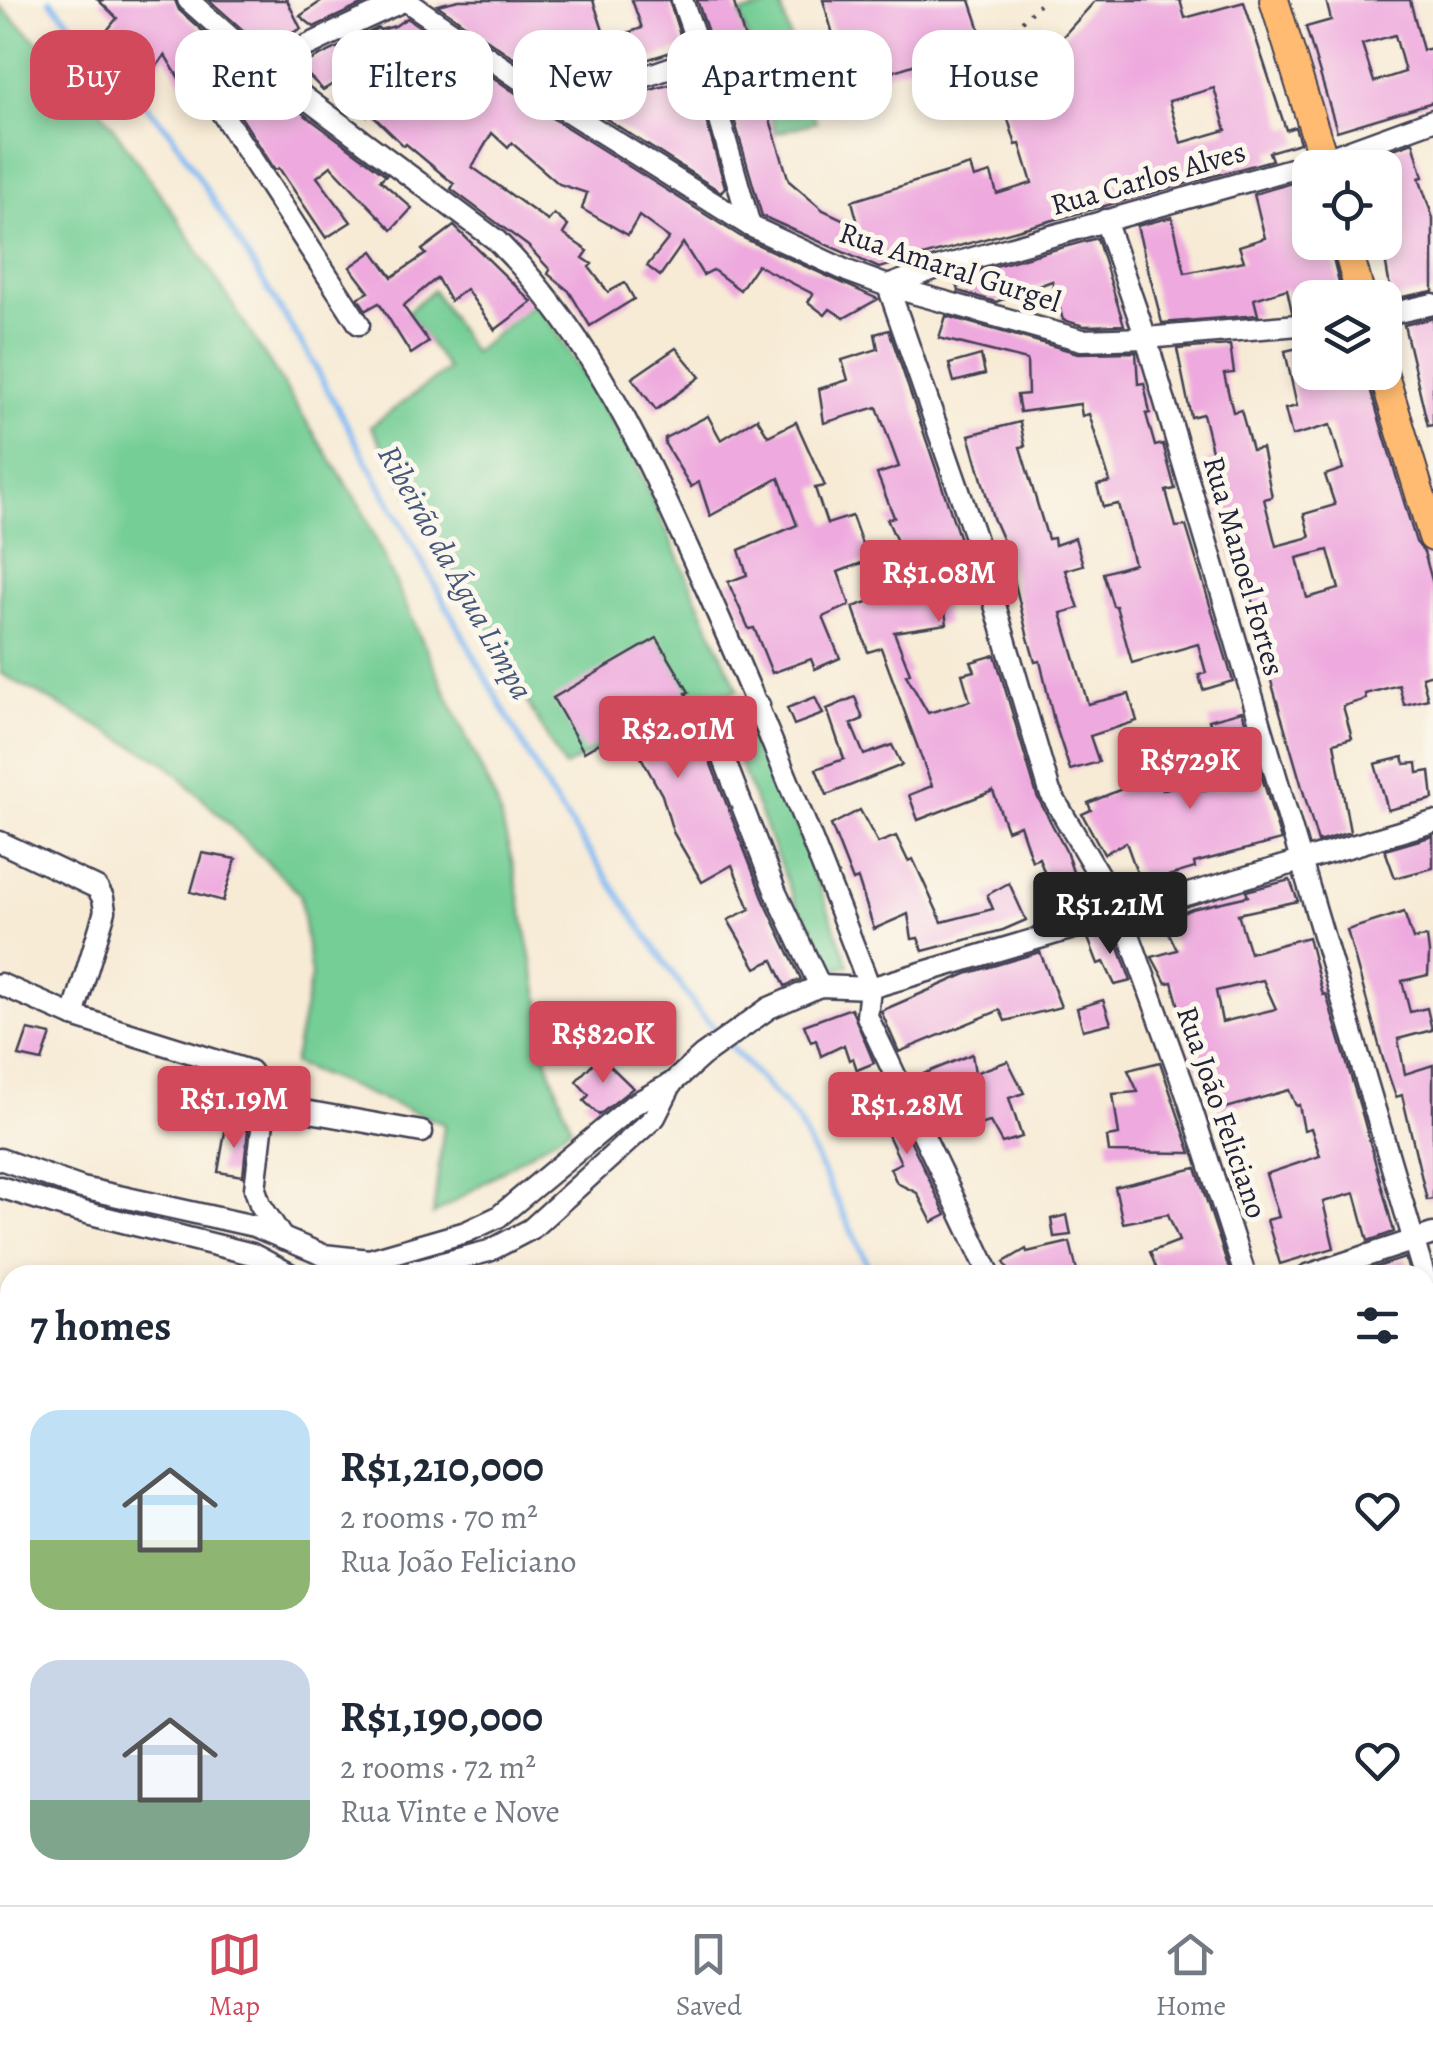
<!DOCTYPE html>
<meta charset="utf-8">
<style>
:root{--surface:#fff;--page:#f6f6f7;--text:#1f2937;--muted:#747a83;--line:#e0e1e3;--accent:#d1495b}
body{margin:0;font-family:Alegreya,serif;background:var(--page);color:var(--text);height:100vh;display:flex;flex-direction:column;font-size:38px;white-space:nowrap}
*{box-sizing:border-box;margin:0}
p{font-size:32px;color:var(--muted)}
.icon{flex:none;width:55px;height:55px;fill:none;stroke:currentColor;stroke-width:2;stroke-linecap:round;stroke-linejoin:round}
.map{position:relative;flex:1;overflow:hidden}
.panel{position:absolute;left:0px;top:1265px;width:1435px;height:640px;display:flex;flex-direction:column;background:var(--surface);border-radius:30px 30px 0 0;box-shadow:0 5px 15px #0003}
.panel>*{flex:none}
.hud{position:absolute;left:30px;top:30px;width:1375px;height:90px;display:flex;gap:20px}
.controls{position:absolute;left:1292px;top:150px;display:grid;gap:20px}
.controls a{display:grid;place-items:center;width:110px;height:110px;border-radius:20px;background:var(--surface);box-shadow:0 5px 15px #0003;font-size:50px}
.price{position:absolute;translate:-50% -85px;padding:0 22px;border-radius:10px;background:var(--accent);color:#fff;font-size:32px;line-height:65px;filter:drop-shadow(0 2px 5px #0008)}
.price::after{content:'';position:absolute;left:50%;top:60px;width:30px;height:22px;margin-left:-15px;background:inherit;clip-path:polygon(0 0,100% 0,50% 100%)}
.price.active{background:#222;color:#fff}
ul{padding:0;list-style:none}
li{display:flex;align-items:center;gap:30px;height:250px;padding:0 30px}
li span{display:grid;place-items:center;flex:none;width:280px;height:200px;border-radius:30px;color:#555}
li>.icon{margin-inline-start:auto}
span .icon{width:120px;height:120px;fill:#fffc;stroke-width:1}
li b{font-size:42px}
h2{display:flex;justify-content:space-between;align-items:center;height:120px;padding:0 30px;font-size:42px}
.pill{padding:0 35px;border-radius:30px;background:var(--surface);box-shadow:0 5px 15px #0003;font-size:35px;line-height:90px}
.pill.active{background:var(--accent);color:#fff}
.tabs{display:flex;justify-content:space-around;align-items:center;height:140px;border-top:2px solid var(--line);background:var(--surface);font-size:28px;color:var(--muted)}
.tabs a{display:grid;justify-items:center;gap:5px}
.tabs .active{color:var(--accent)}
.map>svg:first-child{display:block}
.green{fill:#74ce95;stroke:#4b7868;stroke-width:2.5}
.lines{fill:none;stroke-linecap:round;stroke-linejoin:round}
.stream{stroke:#83baf2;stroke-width:6}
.building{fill:#eea9de;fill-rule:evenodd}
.minor-casing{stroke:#424052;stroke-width:25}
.major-casing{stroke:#424052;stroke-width:32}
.path{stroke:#424052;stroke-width:4;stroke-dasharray:2.5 8;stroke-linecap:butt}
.minor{stroke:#fff;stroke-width:20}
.major{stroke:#ffbb71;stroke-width:28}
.labels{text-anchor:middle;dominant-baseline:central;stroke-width:10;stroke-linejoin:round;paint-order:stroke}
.street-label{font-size:30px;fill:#22223b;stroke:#fbf7ec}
.water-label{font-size:32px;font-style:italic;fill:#44577b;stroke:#fbf7ec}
</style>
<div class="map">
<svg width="1433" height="1905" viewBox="0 0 1433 1905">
<rect width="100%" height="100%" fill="#fbf7ec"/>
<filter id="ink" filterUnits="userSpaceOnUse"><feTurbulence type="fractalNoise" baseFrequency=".01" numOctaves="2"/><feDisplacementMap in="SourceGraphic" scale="20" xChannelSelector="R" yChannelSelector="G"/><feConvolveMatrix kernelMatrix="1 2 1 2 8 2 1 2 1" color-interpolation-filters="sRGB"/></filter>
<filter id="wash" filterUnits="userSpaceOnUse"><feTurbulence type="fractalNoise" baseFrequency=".0048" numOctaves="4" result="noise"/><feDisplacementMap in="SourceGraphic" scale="40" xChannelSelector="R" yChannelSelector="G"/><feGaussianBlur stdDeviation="2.25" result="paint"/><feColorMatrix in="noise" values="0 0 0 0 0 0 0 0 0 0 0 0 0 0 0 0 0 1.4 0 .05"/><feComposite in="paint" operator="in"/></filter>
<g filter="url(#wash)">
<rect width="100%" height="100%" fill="#f7ebd6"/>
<g class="green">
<path d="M780 3 796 58 757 69 740 14Z"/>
<path d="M0 6 84 86 178 219 361 507 497 804 513 865 543 1017 547 1061 571 1127 433 1215 444 1124 293 1064 311 976 300 894 166 763 0 673Z"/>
<path d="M799 68 816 122 776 133 760 79Z"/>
<path d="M433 290 473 353 537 301 634 458 738 690 686 706 564 767 371 426 448 369 407 312Z"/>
<path d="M759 726 849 965 824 975 729 736Z"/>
</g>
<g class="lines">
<g class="stream">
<path d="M50 0 172 134 308 354 550 794 696 1008 798 1121 873 1275"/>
<path d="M1051 1895 1055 1905"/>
</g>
</g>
<g id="blocks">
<g class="building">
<path d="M98 0H175L179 10 234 59 186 90 165 55 146 81 131 66 136 57 105 33 117 18Z"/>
<path d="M209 0H287L301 29 262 47Z"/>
<path d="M323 0H372L314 27 300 16Z"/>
<path d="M459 0H593L606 40 642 28 632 0H669L684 48 557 88 437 5Z"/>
<path d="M697 0H733L789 181 823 210 859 227 852 201 970 165 974 178 991 173 997 194 1032 183 1020 144 1016 145 995 77 1037 65 1096 0H1180L1185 18 1244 2 1286 130 1295 127 1300 143 1269 152 1272 160 879 268 762 216 715 53ZM1214 88 1226 130 1181 143 1169 101Z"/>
<path d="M823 0H970L984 42 848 86Z"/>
<path d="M1326 0H1410L1423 50 1433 48V102L1337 131 1306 27 1331 20ZM1395 35 1405 72 1374 82 1362 44Z"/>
<path d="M407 18 552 118 743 238 878 299 844 318 830 309 825 315 808 302 813 294 757 265 740 290 713 270 703 275 683 243 660 276 647 266 669 238 639 216 628 235 582 209 587 193 559 184 512 143 508 148 492 133 472 167 548 221 554 214 568 226 563 234 588 251 583 258 592 264 589 267 608 292 625 283 634 299 590 326 569 291 548 274 550 270 528 246 451 189 454 184 406 144 404 146 370 113 367 116 333 84 323 90 299 66 378 28 380 30 395 26Z"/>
<path d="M694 78 725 187 721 192 594 111 632 95Z"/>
<path d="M263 84 278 102 283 99 386 175 380 180 412 208 392 230 331 166 317 177 351 222 326 238 279 168 275 170 232 103Z"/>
<path d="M1413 142 1423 177 1419 178 1433 218V291L1392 299 1382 242H1385V168L1343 167Z"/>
<path d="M1310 178V242H1329L1343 298H1310V310L1292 312 1287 289 1254 299 1258 315 1162 323 1137 226 1172 217 1185 273 1244 261 1239 246 1265 238 1254 194Z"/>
<path d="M454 226 532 302 495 330 466 289 450 301 437 278 403 306 429 342 411 354 379 303 366 310 358 298 369 292 350 267 373 251 392 277 426 254 422 250Z"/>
<path d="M1097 238 1124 325 1084 326 1063 320 1052 281 996 302 959 291 955 277Z"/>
<path d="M946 316 1078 353 1136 352 1138 384 1144 383 1150 413 1146 414 1155 446 1163 444 1175 489 1166 491 1176 527 1186 526 1233 681 1203 690 1199 675 1206 673 1198 644 1132 663 1116 606H1113L1103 573 1134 564 1118 504 1103 507 1097 485 1110 482 1089 414 1082 416 1080 404 1020 412 1017 395 1028 394 1027 360 939 338Z"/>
<path d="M1433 318V425L1428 426 1404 325Z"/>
<path d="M889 330 969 566 938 571 947 624 894 632 910 673 906 675 928 713 970 701 962 674 975 671 971 662 995 655 1037 796 1066 851 1080 893 1055 901 1039 858 1032 861 1020 825 1007 830 993 791 918 820 909 795 932 786 881 648 868 652 853 607 885 596 877 559 902 553 887 519 894 517 877 474 899 467 877 407 824 423 819 389 848 380 842 360 878 349 875 334Z"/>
<path d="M1310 338V372H1365L1416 542 1424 552 1433 584V674L1422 677 1428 699 1404 705 1399 685 1365 694 1366 699 1343 706 1352 738 1334 743 1350 832 1318 842 1255 626 1251 612 1255 611 1244 571 1237 573 1213 489 1206 460 1214 459 1203 414 1191 417 1177 349 1230 345 1234 373 1224 374 1233 412 1241 410 1252 450 1262 448 1272 497 1264 499 1276 546 1310 537 1304 514 1335 505 1325 475 1343 469 1330 425 1292 436 1285 409 1297 406 1285 351 1302 347 1299 339ZM1328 550 1339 589 1307 598 1297 558Z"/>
<path d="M676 348 700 377 656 410 632 378Z"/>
<path d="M981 355 985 374 954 382 949 364Z"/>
<path d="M708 416 721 440 757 418 768 436 796 422 825 486 815 488 827 524 852 516 862 544 865 543 872 559 838 572 850 605 823 617 840 658 815 669 811 659 772 673 754 628 749 629 728 582 747 575 739 550 797 525 779 478 710 516 699 482 691 487 665 444V438Z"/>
<path d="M1020 422 1025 446 1020 447 1048 539 1054 538 1055 545 1075 538 1083 565 1065 570 1079 608 1061 613 1088 704 1129 694 1137 721 1090 736 1099 762 1070 770 1054 721 1040 661 1035 662 1027 634 1007 550 993 518 969 435Z"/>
<path d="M657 638 689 692 686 693 704 735V746L763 898 801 979 785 986 773 960 756 968 728 920 750 909 732 865 702 882 673 832 662 795 641 757 681 736 669 703 584 752 553 698Z"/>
<path d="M815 697 823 714 794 725 787 708Z"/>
<path d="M855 697 863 719 851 724 864 755 892 745 902 765 827 795 816 769 844 759 827 709Z"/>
<path d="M1242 711 1281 840 1194 863 1195 868 1141 884 1126 842 1104 854 1082 814 1091 810 1088 803 1134 784 1133 781 1158 775 1162 790 1192 780 1194 791 1228 787 1209 720Z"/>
<path d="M1403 757 1405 764 1417 763 1418 773 1430 771 1433 799 1388 810 1375 764Z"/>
<path d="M860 810 878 843 896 836 908 861 913 859 942 922 993 909 987 895 1009 883 1026 920 1003 930 923 951 918 938 912 939 908 914 874 929 858 879 853 881 831 825Z"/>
<path d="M1433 836V868L1395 878 1385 850Z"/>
<path d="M202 853 236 859 223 901 191 892Z"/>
<path d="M1290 880 1298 901 1238 914 1250 953 1308 937 1323 995 1326 994 1363 1117 1394 1232 1368 1241 1355 1193 1323 1202 1334 1248 1280 1264 1267 1220 1279 1217 1266 1174 1320 1156 1311 1128 1304 1130 1299 1105 1296 1106 1289 1090 1216 1111 1192 1053 1172 982 1166 983 1152 957 1177 950 1163 921 1192 909 1248 896 1246 891ZM1263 980 1276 1009 1222 1022 1216 991Z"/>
<path d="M1404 912 1413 939 1427 937 1429 953 1428 975 1402 981 1410 1012 1427 1008 1432 1030 1398 1039 1405 1074 1433 1065V1199L1427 1200 1402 1095 1396 1097 1383 1059 1347 930Z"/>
<path d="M1113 931 1131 981 1115 985 1104 962 1098 964 1088 938Z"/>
<path d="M1040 952 1061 1007 1005 1021 1000 1010 899 1052 881 1011 966 974Z"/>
<path d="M1103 1000 1111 1023 1083 1030 1077 1008Z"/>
<path d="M851 1008 874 1063 857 1070 853 1058 849 1060 844 1045 821 1056 816 1040 811 1042 804 1025Z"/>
<path d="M28 1030 51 1035 42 1061 19 1056Z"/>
<path d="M972 1054 975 1073 1008 1061 1024 1093 1009 1098 1022 1137 1002 1143 990 1122 956 1131 944 1098 934 1101 921 1075Z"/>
<path d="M600 1056 633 1088 599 1115 584 1101 589 1095 576 1081Z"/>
<path d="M1160 1062 1191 1153 1109 1152 1107 1137 1119 1135 1113 1094 1138 1092 1128 1070Z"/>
<path d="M886 1089 946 1215 932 1222 917 1193 897 1183 890 1168 901 1163 870 1096Z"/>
<path d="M226 1126 248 1130 243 1176 218 1172Z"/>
<path d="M1196 1168 1231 1275H1159L1150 1252 1179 1241 1168 1214 1123 1223 1115 1187Z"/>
<path d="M1067 1215 1071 1235 1054 1237 1051 1219Z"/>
<path d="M1070 1242 1078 1275H1011L1004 1262 1026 1249 1027 1252Z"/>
<path d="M1405 1258 1410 1275H1352Z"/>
</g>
</g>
</g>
<g filter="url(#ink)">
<use href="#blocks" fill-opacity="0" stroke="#424052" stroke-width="2.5"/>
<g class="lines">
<g class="minor-casing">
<g id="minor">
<path d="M188 0 265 68 496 240C594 337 650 464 706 588 765 720 818 853 870 988L867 1016 990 1275"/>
<path d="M405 0 559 106 750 226 847 271 888 286 1082 340 1146 338 1310 324"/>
<path d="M682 0 702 57 750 226"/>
<path d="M559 106 702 57"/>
<path d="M1105 220 1146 338 1424 1275"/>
<path d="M1385 315 1433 304"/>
<path d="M359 324 218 107 217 98C228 79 374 15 405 0"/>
<path d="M759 705C741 715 722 720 717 741L776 893 820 986"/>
<path d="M0 842 97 888 103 898 105 911 73 1016"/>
<path d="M0 984 73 1016 250 1071 262 1089 265 1104 422 1132"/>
<path d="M265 1104 255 1189 260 1204 283 1239"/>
<path d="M0 1159 82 1188 254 1226 323 1255 369 1260 466 1232 498 1217 633 1105 672 1083 702 1056 769 1008 820 986 870 988 1433 822"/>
<path d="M0 1187 67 1208 252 1254 292 1275"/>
<path d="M397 1275 489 1251 531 1229 655 1117 672 1083"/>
<path d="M1245 1275 1188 1098 1122 915 1050 792 975 537 888 286 934 269 1323 160 1433 120"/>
<path d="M1308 1275 1433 1234"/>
<path d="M1425 1279 1433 1309"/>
<path d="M0 1368 10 1370"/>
<path d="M1425 1629 1433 1627"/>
<path d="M1180 1895 1183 1905"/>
</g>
</g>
<g class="major-casing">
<g id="major">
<path d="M1274 0 1326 168"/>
<path d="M1346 242 1361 298"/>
<path d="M1383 372 1433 537"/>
</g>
</g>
<g class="path">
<path d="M1003 72 996 46 1044 0"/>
<path d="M95 1905 117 1895"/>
</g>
<use href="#minor" class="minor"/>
<use href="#major" class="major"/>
</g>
</g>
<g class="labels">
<g class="street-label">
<text transform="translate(1148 178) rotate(-16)">Rua Carlos Alves</text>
<text transform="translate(950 267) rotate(18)">Rua Amaral Gurgel</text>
<text transform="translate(1244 566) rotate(74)">Rua Manoel Fortes</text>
<text transform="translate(1222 1112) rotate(71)">Rua João Feliciano</text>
</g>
<g class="water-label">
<text transform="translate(456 572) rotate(61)">Ribeirão da Água Limpa</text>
</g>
</g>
</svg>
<div class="controls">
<a><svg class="icon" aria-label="locate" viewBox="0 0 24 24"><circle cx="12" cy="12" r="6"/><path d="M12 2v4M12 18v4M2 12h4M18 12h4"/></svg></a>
<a><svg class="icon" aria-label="layers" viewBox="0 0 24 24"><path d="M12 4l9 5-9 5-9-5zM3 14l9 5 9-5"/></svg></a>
</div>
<b class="price" style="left:939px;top:625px">R$1.08M</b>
<b class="price" style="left:678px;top:781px">R$2.01M</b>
<b class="price" style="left:1190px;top:812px">R$729K</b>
<b class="price active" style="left:1110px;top:957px">R$1.21M</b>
<b class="price" style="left:603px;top:1086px">R$820K</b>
<b class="price" style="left:234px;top:1151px">R$1.19M</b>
<b class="price" style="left:907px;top:1157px">R$1.28M</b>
<div class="hud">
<a class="pill active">Buy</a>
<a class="pill">Rent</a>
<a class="pill">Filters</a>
<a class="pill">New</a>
<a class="pill">Apartment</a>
<a class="pill">House</a>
</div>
<section class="panel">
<h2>7 homes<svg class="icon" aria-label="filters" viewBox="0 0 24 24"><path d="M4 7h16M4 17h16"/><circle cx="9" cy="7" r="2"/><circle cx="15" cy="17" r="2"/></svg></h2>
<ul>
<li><span style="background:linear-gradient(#bfe0f5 65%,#8fb573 0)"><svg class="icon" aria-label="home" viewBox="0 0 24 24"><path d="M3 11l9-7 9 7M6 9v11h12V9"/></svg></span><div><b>R$1,210,000</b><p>2 rooms · 70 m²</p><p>Rua João Feliciano</p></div><svg class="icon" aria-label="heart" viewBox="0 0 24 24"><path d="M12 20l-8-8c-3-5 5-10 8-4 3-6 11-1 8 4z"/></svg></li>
<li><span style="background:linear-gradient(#c9d6e8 70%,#7fa58c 0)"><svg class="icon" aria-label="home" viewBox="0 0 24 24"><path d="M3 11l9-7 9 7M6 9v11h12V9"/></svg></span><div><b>R$1,190,000</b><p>2 rooms · 72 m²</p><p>Rua Vinte e Nove</p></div><svg class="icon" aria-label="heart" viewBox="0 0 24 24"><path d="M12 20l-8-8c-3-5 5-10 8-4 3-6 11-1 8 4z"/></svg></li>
</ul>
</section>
</div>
<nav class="tabs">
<a class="active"><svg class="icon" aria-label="map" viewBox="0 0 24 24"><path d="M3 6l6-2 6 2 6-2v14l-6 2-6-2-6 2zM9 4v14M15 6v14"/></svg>Map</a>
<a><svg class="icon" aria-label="saved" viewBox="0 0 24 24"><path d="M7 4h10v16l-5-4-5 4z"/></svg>Saved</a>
<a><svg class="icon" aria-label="home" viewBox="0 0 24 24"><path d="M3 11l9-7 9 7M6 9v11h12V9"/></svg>Home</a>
</nav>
